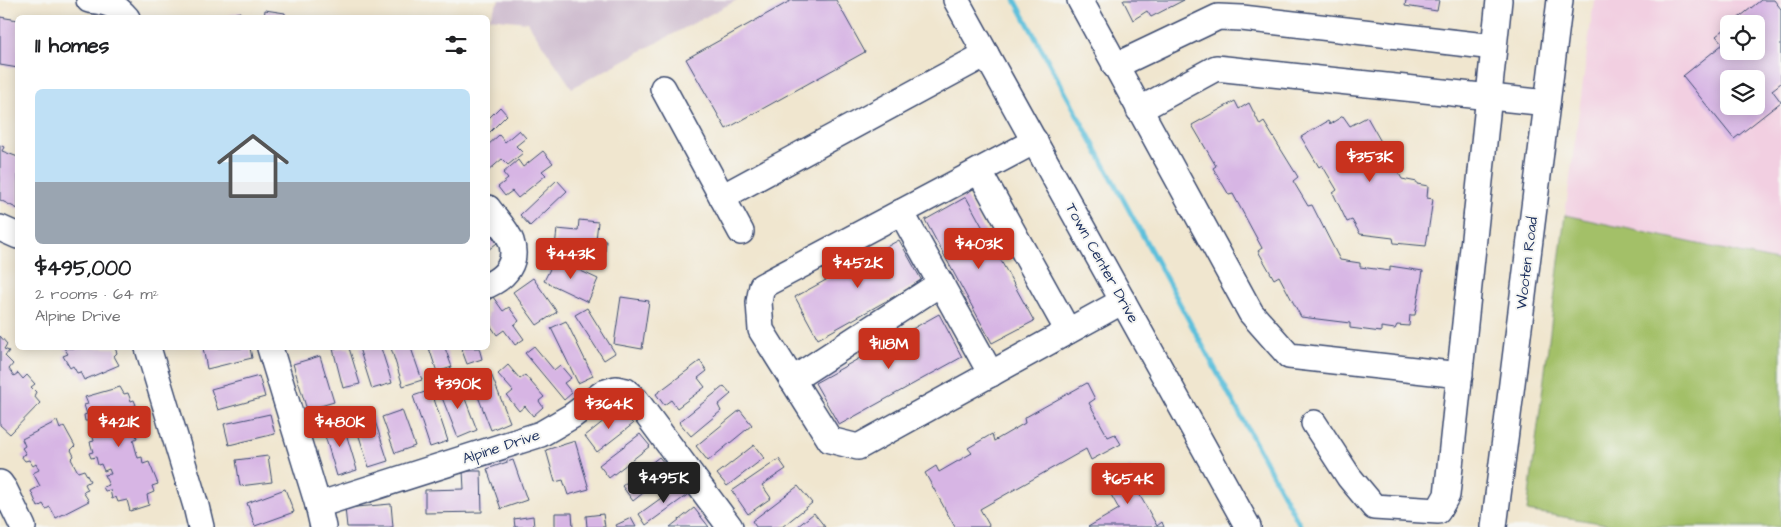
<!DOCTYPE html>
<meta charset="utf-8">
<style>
:root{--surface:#fff;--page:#f6f6f6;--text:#202124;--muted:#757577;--accent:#c8321e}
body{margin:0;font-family:"Architects Daughter",sans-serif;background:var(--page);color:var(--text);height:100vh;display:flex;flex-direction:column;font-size:19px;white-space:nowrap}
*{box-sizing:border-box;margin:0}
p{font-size:16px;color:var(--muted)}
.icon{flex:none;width:28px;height:28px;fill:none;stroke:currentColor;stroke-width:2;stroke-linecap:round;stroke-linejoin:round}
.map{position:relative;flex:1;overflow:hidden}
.panel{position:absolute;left:15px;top:15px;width:475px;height:335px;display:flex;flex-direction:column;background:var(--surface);border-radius:8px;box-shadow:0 2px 12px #0003}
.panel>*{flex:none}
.fabs{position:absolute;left:1720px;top:15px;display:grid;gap:10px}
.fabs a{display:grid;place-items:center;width:45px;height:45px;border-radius:8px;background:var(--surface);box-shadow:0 2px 12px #0003;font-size:25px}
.price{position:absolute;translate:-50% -42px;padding:0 11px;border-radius:5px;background:var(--accent);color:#fff;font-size:16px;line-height:32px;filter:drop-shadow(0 1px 2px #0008)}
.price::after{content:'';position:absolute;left:50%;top:30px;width:15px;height:11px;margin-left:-8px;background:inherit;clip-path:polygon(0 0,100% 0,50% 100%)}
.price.on{background:#222;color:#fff}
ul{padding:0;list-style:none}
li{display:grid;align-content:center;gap:10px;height:265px;padding:0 20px}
li span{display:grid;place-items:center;height:155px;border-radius:8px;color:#555}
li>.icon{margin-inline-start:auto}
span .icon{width:90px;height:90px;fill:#fffc;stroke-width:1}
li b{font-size:21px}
h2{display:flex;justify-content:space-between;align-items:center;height:60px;padding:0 20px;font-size:21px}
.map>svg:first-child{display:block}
.built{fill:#f2cfe1;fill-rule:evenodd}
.industrial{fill:#cfbdcf}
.green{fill:#a3c068;stroke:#5f7863}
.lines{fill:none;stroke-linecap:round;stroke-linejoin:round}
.stream{stroke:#5dc0db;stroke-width:5}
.building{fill:#d7b5e4;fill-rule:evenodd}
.minor-casing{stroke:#3b4a6f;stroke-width:28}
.minor{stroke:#fff;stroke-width:25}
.labels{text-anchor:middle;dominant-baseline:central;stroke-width:4;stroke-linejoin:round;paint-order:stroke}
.street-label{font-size:15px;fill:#1b2f5e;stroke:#f6f6f2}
</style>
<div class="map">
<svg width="1781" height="527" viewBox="0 0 1781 527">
<rect width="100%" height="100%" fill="#f6f6f2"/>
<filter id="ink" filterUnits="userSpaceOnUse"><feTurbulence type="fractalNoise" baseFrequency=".02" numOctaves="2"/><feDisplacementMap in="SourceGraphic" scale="10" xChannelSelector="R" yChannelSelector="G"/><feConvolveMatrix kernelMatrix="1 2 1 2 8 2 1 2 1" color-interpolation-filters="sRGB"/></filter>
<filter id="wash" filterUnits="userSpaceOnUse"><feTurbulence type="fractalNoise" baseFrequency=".0096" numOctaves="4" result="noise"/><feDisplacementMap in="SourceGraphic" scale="20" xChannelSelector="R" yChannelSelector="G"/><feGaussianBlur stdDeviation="1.12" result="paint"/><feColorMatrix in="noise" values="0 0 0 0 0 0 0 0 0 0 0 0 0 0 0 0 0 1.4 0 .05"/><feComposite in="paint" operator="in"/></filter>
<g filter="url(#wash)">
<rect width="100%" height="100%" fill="#f0e6cf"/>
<path class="built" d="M1594 0H1781V262L1565 215ZM1729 24H1756V51H1729ZM1729 79H1756V106H1729Z"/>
<path class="industrial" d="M499 0H737L572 88 527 22 489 18Z"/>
<path class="green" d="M1565 215 1781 262V527H1625L1527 511Z"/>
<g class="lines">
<path class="stream" d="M1015 0 1301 527"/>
</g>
<g id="blocks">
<g class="building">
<path d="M792 0H836L865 52 726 129 686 59Z"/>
<path d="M1123 0H1184L1151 17 1147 11 1133 20Z"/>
<path d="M1406 0H1439L1437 11 1405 6Z"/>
<path d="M1761 0H1774L1781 9V83L1772 90 1781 102 1734 139 1683 76 1723 44 1716 36 1729 26V51H1756V24H1731ZM1729 79H1756V106H1729Z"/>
<path d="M265 10 285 13V18H264Z"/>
<path d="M240 12 242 18H223V17Z"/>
<path d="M0 17 18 20V68L0 65Z"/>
<path d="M1235 101 1239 109 1249 103 1260 125 1264 122 1298 177 1293 181 1308 206 1312 205 1340 260 1360 263V267L1390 271V266L1423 271 1415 315H1410L1409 326 1397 325 1395 329 1381 327V332L1350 328V323L1301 317 1279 276 1274 279 1258 251 1262 248 1233 194 1229 195 1213 168 1216 166 1192 125Z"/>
<path d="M500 107 507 115 488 134V119Z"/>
<path d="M1343 116 1350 126 1367 117 1402 179 1417 182V184L1428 186 1427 198 1433 199 1426 246 1394 243 1393 238 1360 234 1352 220 1347 222 1333 193 1337 190 1322 165 1319 167 1301 137 1328 121 1330 124Z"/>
<path d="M519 130 526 138 516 146 523 153 508 165 502 159 488 171V145L499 135 505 142Z"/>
<path d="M0 145 4 147 2 151 18 157V209L0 200Z"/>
<path d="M543 151 553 163 542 171 546 175 518 198 512 191 505 196 498 187 508 179 503 173 518 160 523 167Z"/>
<path d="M557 180 567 191 530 226 520 215Z"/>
<path d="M966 197 1034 321 992 343 925 220Z"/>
<path d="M579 220 598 222 596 240 606 241 605 252 555 247 557 229 578 231Z"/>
<path d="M488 231 497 243 488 250Z"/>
<path d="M899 240 922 281 818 339 795 297Z"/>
<path d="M555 259 598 279 588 302 544 281Z"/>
<path d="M533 278 557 312 537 325 513 292Z"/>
<path d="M493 297 503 311 509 307 519 321 514 325 524 339 515 345 504 330 497 335 488 322V313L490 312 488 308V301Z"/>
<path d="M621 297 649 301 642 349 614 344Z"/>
<path d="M587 308 615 353 604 360 575 315Z"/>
<path d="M939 314 962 357 839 425 815 383Z"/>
<path d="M566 321 593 376 578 383 551 328Z"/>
<path d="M0 336 7 344 4 349 9 351 5 356 13 364 9 369 14 376 18 373 23 379 27 375 35 384 31 387 36 392 34 396 40 403 10 434 0 425Z"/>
<path d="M534 346 554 370 560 365 571 378 564 383 572 393 564 400 525 353Z"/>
<path d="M64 348H115L117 353 114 356 119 365 84 380 80 372 77 373 73 366 70 368 63 356 68 354Z"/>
<path d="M203 348H250L252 358 207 369Z"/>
<path d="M340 348H349L360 384 343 388 333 349Z"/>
<path d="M359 348H381L392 383 372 389Z"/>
<path d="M391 348H411L422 380 403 386Z"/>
<path d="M429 348H445L452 367 437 372Z"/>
<path d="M461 348H479L482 359 467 364Z"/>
<path d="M320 356 334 402 307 410 293 364Z"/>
<path d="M700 361 707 371 698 378 705 387 677 408 671 400 664 405 656 394Z"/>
<path d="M508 365 520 379 525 375 544 397 539 401 543 407 533 416 525 406 519 411 507 396 513 391 498 374Z"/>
<path d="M491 374 510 422 491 430 472 381Z"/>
<path d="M259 376 265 397 218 410 211 389Z"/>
<path d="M459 383 477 430 458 438 439 390Z"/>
<path d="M1087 383 1095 399 1089 403 1108 437 1115 434 1121 444 1091 460 1086 449 980 509 989 525 988 527H955L925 473 936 466 939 472 972 453 968 448 992 434 994 441 1025 423 1024 418Z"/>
<path d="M724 386 731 394 718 405 721 411 691 436 679 422Z"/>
<path d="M120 387 124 394 128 393 131 401 134 400 136 405 132 407 134 415 130 417 132 424 129 425 131 430H134L137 438 133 440 138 458 142 457 143 464 149 462 158 484 152 486 154 492 147 495 149 505 130 511 127 500 118 502 116 497 112 499 110 490 105 491 103 487 109 485 104 475 111 474 109 469 104 471 101 464 98 465 96 457 91 458 89 453 93 452 90 442 94 441 92 433H96L95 428 91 429 89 421H85L84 415 87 414 84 405 88 404 85 397Z"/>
<path d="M431 390 448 441 430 447 413 396Z"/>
<path d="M620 408 633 424 597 452 585 436Z"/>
<path d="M402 410 415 446 395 453 382 417Z"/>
<path d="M740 410 752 425 708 461 696 446Z"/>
<path d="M270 414 275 434 229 445 224 424Z"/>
<path d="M373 415 388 461 369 467 354 421Z"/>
<path d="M342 420 357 470 337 476 322 426Z"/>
<path d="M57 421 60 429 64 426 75 446 71 450 74 456 71 459 78 472 84 470 90 481 85 484 88 490 83 492 89 501 56 518 50 507 46 509 43 504 38 507 31 491 40 486 33 473 39 470 36 464 33 466 29 460 25 461 21 456 26 454 22 448 25 446 22 439Z"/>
<path d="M640 434 650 446 609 478 599 465Z"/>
<path d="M575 441 589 489 568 495 563 480 555 482 546 450Z"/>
<path d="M754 445 764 458 727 486 717 474Z"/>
<path d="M268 456 272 482 240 486 236 460Z"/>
<path d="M659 457 671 471 633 501 622 486Z"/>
<path d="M779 459 786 469 762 485 771 498 748 514 732 491Z"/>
<path d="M513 460 527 500 501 509 487 469Z"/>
<path d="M1130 467 1142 487 1138 492 1157 526 1162 522 1164 527H1088L1119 509 1110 493 1114 477Z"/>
<path d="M463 471H481L482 512 425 513V490L464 489Z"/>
<path d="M682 483 690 493 646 525 639 514Z"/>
<path d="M798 486 812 503 782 527H756L752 521Z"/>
<path d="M285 489 294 512 255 526 247 503Z"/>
<path d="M391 504 393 527H347L345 508Z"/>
<path d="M694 508 709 527H670Z"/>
<path d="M555 513H572L573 527H555Z"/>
<path d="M814 513 825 527H797Z"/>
<path d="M603 514 605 527H587L586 516Z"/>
<path d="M533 516 534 527H515L514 519Z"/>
<path d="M631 518 636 527H617L616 525Z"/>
</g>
</g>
</g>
<g filter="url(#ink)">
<use href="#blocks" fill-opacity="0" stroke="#3b4a6f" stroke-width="1"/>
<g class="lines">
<g class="minor-casing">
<g id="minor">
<path d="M89 0C107 2 115 4 127 18"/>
<path d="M956 0 1248 527"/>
<path d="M1080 0 1251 313 1289 356 1460 375"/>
<path d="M1115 66 1218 17 1242 18 1494 47"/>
<path d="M663 88 741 232"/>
<path d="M1139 110 1216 68 1547 103"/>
<path d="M1035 141 762 286 759 302 761 330 830 440 858 447 1123 301"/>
<path d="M979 171 1068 331"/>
<path d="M722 197 986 54"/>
<path d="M488 208C495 218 507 230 511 241 518 262 506 277 488 285"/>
<path d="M901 212 991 374"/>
<path d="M0 228 18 236"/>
<path d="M148 348 196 506 201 527"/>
<path d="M270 348 318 505 323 527"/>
<path d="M792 380 941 283"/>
<path d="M1314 423 1349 477 1374 507 1438 511 1447 495 1499 0"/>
<path d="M0 483 5 490 23 527"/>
<path d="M318 505 541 434 572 416 603 393 616 389 626 391 636 400 730 527"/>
<path d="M1494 527 1560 0"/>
</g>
</g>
<use href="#minor" class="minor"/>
</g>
</g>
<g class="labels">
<g class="street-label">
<text transform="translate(1102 263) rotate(61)">Town Center Drive</text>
<text transform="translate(1527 263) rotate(-83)">Wooten Road</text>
<text transform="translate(501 447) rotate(-18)">Alpine Drive</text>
</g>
</g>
</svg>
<div class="fabs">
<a><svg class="icon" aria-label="locate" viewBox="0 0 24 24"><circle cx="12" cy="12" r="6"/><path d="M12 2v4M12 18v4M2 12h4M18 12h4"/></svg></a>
<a><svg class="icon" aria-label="layers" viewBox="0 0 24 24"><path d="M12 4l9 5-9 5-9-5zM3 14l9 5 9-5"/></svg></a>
</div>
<b class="price" style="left:1370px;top:183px">$353K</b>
<b class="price" style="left:979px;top:270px">$403K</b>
<b class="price" style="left:571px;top:280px">$443K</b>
<b class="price" style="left:858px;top:289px">$452K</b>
<b class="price" style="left:889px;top:370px">$1.18M</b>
<b class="price" style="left:458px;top:410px">$390K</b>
<b class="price" style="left:609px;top:430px">$364K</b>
<b class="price" style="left:119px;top:448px">$421K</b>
<b class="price" style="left:340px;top:448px">$480K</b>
<b class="price on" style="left:664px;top:504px">$495K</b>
<b class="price" style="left:1128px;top:505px">$654K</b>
<section class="panel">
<h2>11 homes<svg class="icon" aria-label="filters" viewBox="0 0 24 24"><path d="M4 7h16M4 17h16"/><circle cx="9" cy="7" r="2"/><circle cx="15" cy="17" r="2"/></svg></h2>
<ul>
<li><span style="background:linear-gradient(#bfe0f5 60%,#9aa5b1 0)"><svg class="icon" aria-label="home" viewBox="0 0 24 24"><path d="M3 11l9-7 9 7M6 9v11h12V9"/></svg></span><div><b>$495,000</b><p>2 rooms · 64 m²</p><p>Alpine Drive</p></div></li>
</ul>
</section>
</div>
